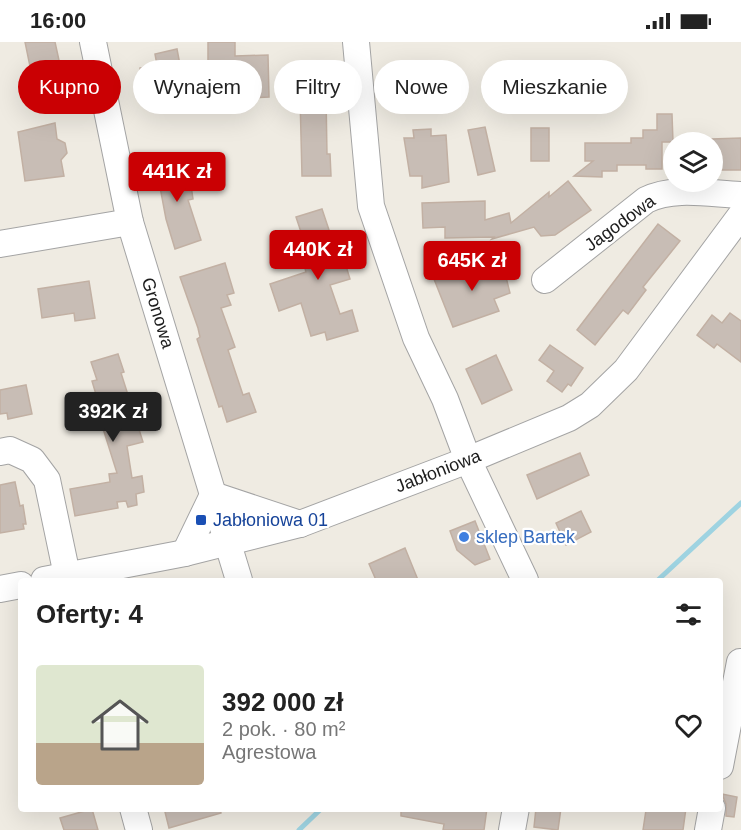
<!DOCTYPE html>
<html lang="pl">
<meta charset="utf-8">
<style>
:root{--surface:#fff;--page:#f6f6f6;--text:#222;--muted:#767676;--accent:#ca0003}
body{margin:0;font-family:Arial,sans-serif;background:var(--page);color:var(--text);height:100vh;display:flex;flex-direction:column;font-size:22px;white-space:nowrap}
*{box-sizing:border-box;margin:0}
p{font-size:20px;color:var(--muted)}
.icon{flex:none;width:33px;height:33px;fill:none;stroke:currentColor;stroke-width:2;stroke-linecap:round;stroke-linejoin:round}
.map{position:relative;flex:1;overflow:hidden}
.sheet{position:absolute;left:18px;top:536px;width:705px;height:234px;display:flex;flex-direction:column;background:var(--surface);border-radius:6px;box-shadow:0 6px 24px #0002}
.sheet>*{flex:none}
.guide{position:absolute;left:18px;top:18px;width:705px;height:54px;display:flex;gap:12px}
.tools{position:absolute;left:663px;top:90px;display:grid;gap:12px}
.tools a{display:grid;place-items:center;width:60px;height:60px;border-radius:50%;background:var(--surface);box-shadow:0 6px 24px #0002;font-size:30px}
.price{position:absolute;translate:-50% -51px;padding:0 14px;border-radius:6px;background:var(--accent);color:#fff;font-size:20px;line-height:39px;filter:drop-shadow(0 2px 3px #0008)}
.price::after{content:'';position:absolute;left:50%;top:36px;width:18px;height:14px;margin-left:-9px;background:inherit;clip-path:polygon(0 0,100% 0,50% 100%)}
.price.active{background:#222;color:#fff}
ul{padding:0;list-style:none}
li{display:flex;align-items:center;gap:18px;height:150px;padding:0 18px}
li span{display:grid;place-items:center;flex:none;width:168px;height:120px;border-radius:6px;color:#555}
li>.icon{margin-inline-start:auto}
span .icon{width:72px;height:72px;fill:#fffc;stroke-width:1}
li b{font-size:26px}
h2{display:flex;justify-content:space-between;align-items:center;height:72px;padding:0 18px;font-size:26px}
.tag{padding:0 21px;border-radius:27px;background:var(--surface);box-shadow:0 6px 24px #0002;font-size:21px;line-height:54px}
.tag.active{background:var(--accent);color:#fff}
.status{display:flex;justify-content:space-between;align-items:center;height:42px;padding:0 30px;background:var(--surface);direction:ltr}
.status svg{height:16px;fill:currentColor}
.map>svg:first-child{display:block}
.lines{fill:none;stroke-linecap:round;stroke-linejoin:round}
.stream{stroke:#9ed3e1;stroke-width:5}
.building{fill:#c8bdb5;stroke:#c2b0a3;stroke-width:1.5}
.minor-casing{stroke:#a4a4a4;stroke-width:28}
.minor{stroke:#fff;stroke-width:26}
.transit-dot{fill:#1a4fb4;stroke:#fff;stroke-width:2}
.shop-dot{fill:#3f7fe0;stroke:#fff;stroke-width:2}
.labels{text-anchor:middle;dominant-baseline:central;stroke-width:4.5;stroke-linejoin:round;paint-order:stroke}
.street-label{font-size:18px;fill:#1d1d1d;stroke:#fff}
.transit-label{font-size:18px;fill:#164399;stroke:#fff;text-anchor:start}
.shop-label{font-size:18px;fill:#366cbe;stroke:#fff;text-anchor:start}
</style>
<div class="status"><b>16:00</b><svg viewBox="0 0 49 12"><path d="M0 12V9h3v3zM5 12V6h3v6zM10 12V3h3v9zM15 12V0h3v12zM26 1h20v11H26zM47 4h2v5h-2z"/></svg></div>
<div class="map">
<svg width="741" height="788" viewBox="0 0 741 788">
<rect width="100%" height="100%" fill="#efebe2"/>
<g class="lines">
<g class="stream">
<path d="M658 538 741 461"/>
<path d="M299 788 322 766"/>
</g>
</g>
<g class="building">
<path d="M25 0H55L60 23 31 29Z"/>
<path d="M208 0H235V14L268 13 269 55 249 56 248 31 208 32Z"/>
<path d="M177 7 184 44 162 48 161 44 144 47 140 26 157 23 155 12Z"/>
<path d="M300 54H326L327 112H330L331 134H302Z"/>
<path d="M657 72H672L673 100H662V127H646V123H617V129H602V135L574 134 593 119H585V101H631V96H643V88H657Z"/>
<path d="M55 81 57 97 65 101 67 111 61 118 64 134 25 139 18 90Z"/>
<path d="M485 85 495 129 478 133 468 88Z"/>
<rect x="531" y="86" width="18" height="33"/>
<path d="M431 87V94L446 93 449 140 422 146V134H410L404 96H414L413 88Z"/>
<path d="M741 96V128H712V97Z"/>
<path d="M179 117 182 139 190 137 193 157 188 158 201 198 175 207 166 177 160 145H157L153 121Z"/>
<path d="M568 139 591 168 555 193 541 194 534 185 492 197 494 195 445 196V185L423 186 422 161 485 159V178L509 171 511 181 549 150V155Z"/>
<path d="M322 167 335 206 338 205 340 212 342 211 350 237 330 243 340 272 352 268 358 289 327 298 325 290 311 294 301 261 279 269 270 242 306 230 302 216 309 214 296 175Z"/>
<path d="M658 182 680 199 643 245 646 248 628 272 623 268 595 303 577 288Z"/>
<path d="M502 219 510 251 494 257 499 269 453 285 432 232 446 228 447 232 469 224 470 228Z"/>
<path d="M225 221 234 251 227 253 231 263 221 266 235 305 228 308 243 353 249 351 256 370 227 380 222 364 219 365 197 297 200 295 198 286 180 235Z"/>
<path d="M89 239 95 276 75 279 74 271 42 276 38 247Z"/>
<path d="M730 271 741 279V320L717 302 714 306 697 293 712 273 722 281Z"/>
<path d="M550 303 583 326 571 344 568 342 562 350 547 339 554 329 539 318Z"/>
<path d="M118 312 124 330 121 331 143 400 127 404 132 436 142 434 144 450 136 452 137 463 128 465 126 459 117 460 118 466 75 474 70 447 110 440 109 432 117 431 100 377 103 376 92 339 97 338 91 320Z"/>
<path d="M496 313 512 348 482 362 466 327Z"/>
<path d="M26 343 32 372 8 377 7 371 0 372V348Z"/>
<path d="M580 411 589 433 537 457 527 433Z"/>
<path d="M15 440 20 464 23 463 26 482H23L24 487 0 491V443Z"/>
<path d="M581 469 591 490 566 503 556 481Z"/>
<path d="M475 479 490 517 475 523 457 508 450 489Z"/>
<path d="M405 506 418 538H376L369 522Z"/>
<path d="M722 752 737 755 734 775 726 774V762Z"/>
<path d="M164 766H220L221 771 169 786Z"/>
<path d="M401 766H487L484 788H443L444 782 401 774Z"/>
<path d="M536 766H561L558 788 534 785Z"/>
<path d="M654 766H686L683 788H643L646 768 654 769Z"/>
<path d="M92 767 98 788H64L60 776Z"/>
</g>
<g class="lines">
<g class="minor-casing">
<g id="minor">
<path d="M93 0 130 180 239 538"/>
<path d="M356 0 371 164 416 296 445 357 468 418 525 538"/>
<path d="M0 202 130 180"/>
<path d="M545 238 646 158C674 144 711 152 741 153"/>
<path d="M0 410 10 408 32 418 47 438 68 538"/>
<path d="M185 511 213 453 300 482"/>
<path d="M44 538 185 511 300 482 468 418 569 376 590 363 626 328 741 173"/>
<path d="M0 547 21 543"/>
<path d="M720 724 740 620"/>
<path d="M133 766 139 788"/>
<path d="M512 788 516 766"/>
<path d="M708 788 712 766"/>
</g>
</g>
<use href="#minor" class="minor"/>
</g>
<rect class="transit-dot" x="195" y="472" width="12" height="12" rx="3"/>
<circle class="shop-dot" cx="464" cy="495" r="6"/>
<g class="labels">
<g class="street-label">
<text transform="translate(620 181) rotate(-36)">Jagodowa</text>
<text transform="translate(158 271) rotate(73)">Gronowa</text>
<text transform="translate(438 429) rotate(-21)">Jabłoniowa</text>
</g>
<g class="transit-label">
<text x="213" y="478">Jabłoniowa 01</text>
</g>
<g class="shop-label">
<text x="476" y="495">sklep Bartek</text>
</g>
</g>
</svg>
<div class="tools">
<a><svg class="icon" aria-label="layers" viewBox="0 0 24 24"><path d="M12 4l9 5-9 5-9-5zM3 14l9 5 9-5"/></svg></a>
</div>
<b class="price" style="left:177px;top:161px">441K zł</b>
<b class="price" style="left:318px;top:239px">440K zł</b>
<b class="price" style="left:472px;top:250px">645K zł</b>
<b class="price active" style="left:113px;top:401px">392K zł</b>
<div class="guide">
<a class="tag active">Kupno</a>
<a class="tag">Wynajem</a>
<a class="tag">Filtry</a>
<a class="tag">Nowe</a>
<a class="tag">Mieszkanie</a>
</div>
<section class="sheet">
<h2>Oferty: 4<svg class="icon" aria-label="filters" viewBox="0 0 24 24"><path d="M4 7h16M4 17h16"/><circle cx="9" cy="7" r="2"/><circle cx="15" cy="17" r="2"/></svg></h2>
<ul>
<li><span style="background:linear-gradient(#dfe7d0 65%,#b9a48a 0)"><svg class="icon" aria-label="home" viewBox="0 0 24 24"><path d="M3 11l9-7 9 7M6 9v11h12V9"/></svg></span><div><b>392 000 zł</b><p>2 pok. · 80 m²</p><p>Agrestowa</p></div><svg class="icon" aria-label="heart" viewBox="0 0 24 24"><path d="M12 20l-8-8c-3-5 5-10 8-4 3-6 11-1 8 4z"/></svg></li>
</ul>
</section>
</div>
